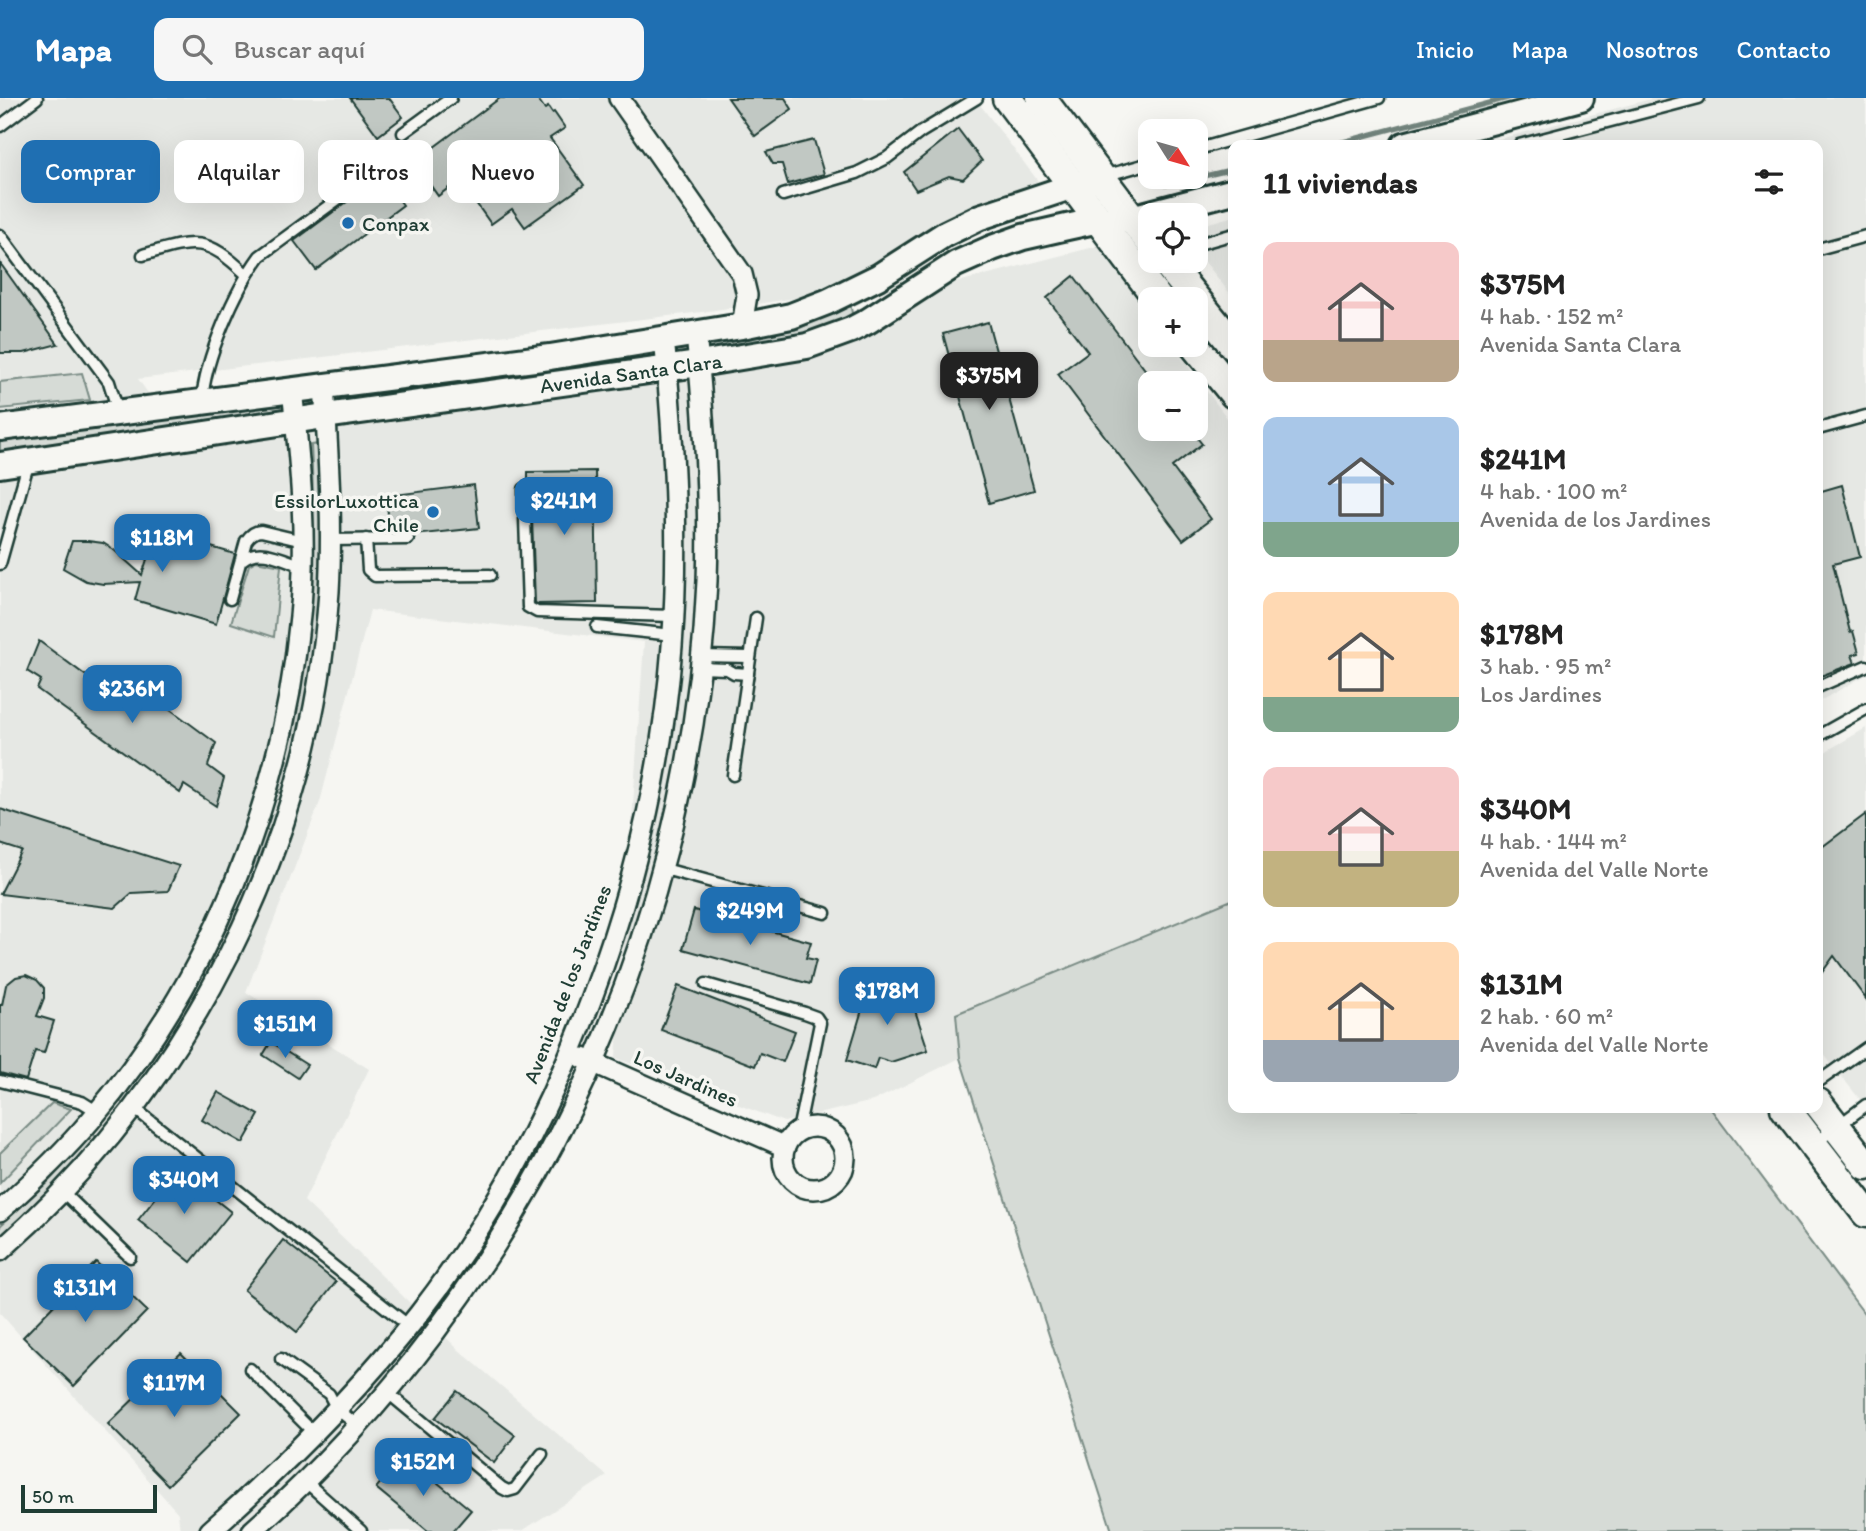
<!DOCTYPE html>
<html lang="es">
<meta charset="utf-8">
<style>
:root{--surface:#fff;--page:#f6f6f6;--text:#222;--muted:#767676;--accent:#1f6fb2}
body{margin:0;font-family:Itim,sans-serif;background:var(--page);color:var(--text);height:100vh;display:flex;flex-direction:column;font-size:26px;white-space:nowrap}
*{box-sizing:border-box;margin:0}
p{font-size:23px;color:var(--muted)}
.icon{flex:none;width:38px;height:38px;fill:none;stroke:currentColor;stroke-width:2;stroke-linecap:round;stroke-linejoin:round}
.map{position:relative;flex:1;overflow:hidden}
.details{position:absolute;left:1228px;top:42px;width:595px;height:973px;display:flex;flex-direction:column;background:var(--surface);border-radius:14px;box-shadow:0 7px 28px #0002}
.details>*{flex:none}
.top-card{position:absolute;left:21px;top:42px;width:665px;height:63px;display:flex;gap:14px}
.needle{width:46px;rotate:127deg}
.tools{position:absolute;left:1138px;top:21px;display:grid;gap:14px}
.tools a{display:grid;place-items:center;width:70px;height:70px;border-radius:14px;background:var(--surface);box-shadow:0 7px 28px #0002;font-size:35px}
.scale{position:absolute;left:21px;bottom:18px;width:136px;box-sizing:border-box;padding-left:7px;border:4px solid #1f3d34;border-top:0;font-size:19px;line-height:24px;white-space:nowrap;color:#1f3d34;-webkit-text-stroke:5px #f6f6f2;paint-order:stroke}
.price{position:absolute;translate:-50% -60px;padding:0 16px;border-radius:14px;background:var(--accent);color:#fff;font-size:23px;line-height:46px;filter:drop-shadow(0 2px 4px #0008)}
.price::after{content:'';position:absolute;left:50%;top:42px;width:21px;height:16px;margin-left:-10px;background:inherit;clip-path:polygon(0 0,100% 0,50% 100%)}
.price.active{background:#222;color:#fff}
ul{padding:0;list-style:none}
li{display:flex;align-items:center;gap:21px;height:175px;padding:0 35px}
li span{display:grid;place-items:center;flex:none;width:196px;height:140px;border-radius:14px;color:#555}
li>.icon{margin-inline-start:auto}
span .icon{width:84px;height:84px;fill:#fffc;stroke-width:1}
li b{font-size:30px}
h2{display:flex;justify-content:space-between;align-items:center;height:84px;padding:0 35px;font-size:30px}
.pill{padding:0 24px;border-radius:14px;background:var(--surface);box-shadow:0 7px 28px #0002;font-size:24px;line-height:63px}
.pill.active{background:var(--accent);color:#fff}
header{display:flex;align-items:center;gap:42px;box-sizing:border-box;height:98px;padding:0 35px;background:var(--accent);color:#fff}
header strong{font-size:33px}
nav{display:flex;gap:38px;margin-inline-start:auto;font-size:24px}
.search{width:490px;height:63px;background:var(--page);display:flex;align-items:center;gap:18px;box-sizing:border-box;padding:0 24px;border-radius:14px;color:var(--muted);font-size:26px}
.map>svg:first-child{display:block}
.built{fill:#e6e8e4;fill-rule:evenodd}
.green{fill:#d6dbd6;stroke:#7a8c85;stroke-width:2}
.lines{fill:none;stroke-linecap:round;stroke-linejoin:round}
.stream{stroke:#72847d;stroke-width:5}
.building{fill:#c1c8c3;stroke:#1f3d34;stroke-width:2}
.service-casing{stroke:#1f3d34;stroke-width:15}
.minor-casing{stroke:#1f3d34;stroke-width:24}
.tertiary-casing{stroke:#1f3d34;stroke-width:30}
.secondary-casing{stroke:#1f3d34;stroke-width:33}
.service{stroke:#f6f6f2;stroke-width:10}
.minor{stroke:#f6f6f2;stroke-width:19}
.tertiary{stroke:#f6f6f2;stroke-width:24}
.secondary{stroke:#f6f6f2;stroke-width:28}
.poi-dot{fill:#1f6fb2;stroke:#f6f6f2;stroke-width:2.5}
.labels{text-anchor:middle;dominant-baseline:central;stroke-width:7;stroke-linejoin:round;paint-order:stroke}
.poi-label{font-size:21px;fill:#1f3d34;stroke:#f6f6f2;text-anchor:start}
.street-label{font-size:21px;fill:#1f3d34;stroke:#f6f6f2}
</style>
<header>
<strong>Mapa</strong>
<div class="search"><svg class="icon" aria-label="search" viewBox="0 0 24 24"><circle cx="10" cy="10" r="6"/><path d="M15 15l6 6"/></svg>Buscar aquí</div>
<nav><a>Inicio</a><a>Mapa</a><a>Nosotros</a><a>Contacto</a></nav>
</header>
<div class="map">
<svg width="1866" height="1433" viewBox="0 0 1866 1433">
<rect width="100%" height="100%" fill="#f6f6f2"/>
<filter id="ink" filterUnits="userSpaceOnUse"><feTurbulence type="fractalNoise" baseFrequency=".0143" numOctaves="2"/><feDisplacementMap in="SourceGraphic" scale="14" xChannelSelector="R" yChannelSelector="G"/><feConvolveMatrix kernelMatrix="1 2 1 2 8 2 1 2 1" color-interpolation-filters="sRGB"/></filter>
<g filter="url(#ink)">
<g class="built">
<path d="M0 0H975L1038 83 967 114 887 163 817 197 702 214 138 281 186 349 778 264 946 187 1098 148 1150 217V247H1172L1234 329V801L956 916 960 960 873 1003 784 1024 616 960 644 544 370 512 320 704 246 894 369 971 304 1103 459 1252 607 1378 522 1433H180L178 1415 0 1215ZM1150 285H1195V331H1150Z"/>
<path d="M1655 0H1866V577L1818 604V47H1477Z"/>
<path d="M1234 118V201L1195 151V129Z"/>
<path d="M1866 630V1009L1818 949V658Z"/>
</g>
<g class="green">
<path d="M850 205 853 220 819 233 781 243 0 356V339L716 244 798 231Z"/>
<path d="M82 275 90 302 0 311V284Z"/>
<path d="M318 346C323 428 321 509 308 591 302 626 292 661 283 695L277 694C285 661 294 627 300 594 316 512 315 430 311 347Z"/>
<path d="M256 463 281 468 274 539 231 525 249 467Z"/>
<path d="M264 731 271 733C249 792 226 849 194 904 174 940 148 973 126 1007L119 1003 137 979Z"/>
<path d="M1234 801V1010H1710L1866 1218V1433H1112L960 960 956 916Z"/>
<path d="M52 1005 71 1011 0 1085V1055Z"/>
<path d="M92 1036 98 1040 55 1088 0 1139V1128L50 1082Z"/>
</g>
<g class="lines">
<g class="stream">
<path d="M1331 47 1508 0"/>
<path d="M1166 87 1234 71"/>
</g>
</g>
<g class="building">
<path d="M350 0H389L403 19 378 38Z"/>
<path d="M500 0H537L545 11 548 9 552 15 554 14 565 30 550 40 584 87 525 129 512 111 491 126 471 98 461 105 450 89 438 98 414 64Z"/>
<path d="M728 0H785L792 11 755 38Z"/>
<path d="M958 31 982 63 963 81 949 78 916 92 904 74Z"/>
<path d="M814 42 824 76 788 86 782 66H773L766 54Z"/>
<path d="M382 78 403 107 316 172 294 143Z"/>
<path d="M0 165 58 246 24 255H0Z"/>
<path d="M1074 178 1150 278V331H1190L1202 346 1172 369 1211 421 1183 442 1058 276 1088 254 1047 200Z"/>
<path d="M988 224 1034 392 989 405 943 236Z"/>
<path d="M595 373 597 505 538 506 535 505 531 391 528 385V374Z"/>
<path d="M474 387 479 430 414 437 409 434H390L386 398Z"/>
<path d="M1842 387 1860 459 1833 466 1850 534 1853 533 1859 555 1852 557 1855 565 1818 579V394Z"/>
<path d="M156 433 235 456 216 526 135 502 140 484 103 486 86 483 63 470 72 443H88L103 445 114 452 142 477Z"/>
<path d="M39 543 85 577 117 584 113 601 143 591 216 645 208 668 224 680 216 708 184 687 180 695 37 591 41 582 27 573Z"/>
<path d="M0 711 179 768 168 793 132 795 115 810 0 796 22 753 0 746Z"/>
<path d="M1866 716V901L1834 858 1818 880V752Z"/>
<path d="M694 812 811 844 806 860 816 862 810 886 683 851Z"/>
<path d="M26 877 37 882 44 890V900L37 918 54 923 44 955 35 953 26 982 0 975V907H2L6 887 16 879Z"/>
<path d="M870 885 890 890 906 885 928 952 891 964 878 960 874 971 847 962Z"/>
<path d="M678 888 795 933 783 964 760 955 755 968 661 932Z"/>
<path d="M271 944 307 967 298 980 263 957Z"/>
<path d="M218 994 259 1017 243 1045 202 1022Z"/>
<path d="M178 1072 231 1114 191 1164 138 1122Z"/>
<path d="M283 1142 336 1184 297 1234 244 1192Z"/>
<path d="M96 1164 147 1213 74 1288 23 1239Z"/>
<path d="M181 1255 241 1315 168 1387 108 1326Z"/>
<path d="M457 1293 515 1337 494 1365 435 1320Z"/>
<path d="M404 1357 471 1412 453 1433H428L376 1390Z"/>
</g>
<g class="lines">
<g class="service-casing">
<g id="service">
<path d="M0 28 37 0"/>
<path d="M403 35 451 0"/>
<path d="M1519 47 1699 0"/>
<path d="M1195 52 1379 0"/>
<path d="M1104 78 1150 65"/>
<path d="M783 97 857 75 887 60 921 34 977 0"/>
<path d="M0 137 109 284 118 313"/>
<path d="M1195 147 1234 136"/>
<path d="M1818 151 1866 138"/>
<path d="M143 157C194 142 205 137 246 176"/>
<path d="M202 303C205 260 235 192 260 158L390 63 415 95"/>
<path d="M1818 331 1866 318"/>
<path d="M524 391 528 509 537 514 673 518"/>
<path d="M366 441 368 472 375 478 490 477"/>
<path d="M330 442 408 441"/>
<path d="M242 462C259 447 284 462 303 468"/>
<path d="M0 466 29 363"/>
<path d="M230 501 246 443C250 437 254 433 261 433L303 443"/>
<path d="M597 529 673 537"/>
<path d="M701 558 750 559"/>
<path d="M700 570 727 571 734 575 748 576"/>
<path d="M1818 589 1866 568"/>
<path d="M1818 638 1866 611"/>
<path d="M733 677 756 520"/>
<path d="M661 770 825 815"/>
<path d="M706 886 805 915 816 919 820 925 798 1033"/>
<path d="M0 983 82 1004 98 1014"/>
<path d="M1818 984 1866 950"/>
<path d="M134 1010 409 1228"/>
<path d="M1814 1046 1866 1007"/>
<path d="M62 1093 130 1159"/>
<path d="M281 1261 329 1296 337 1311 357 1327"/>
<path d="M250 1271 314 1335"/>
<path d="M387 1294 502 1390 508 1393 515 1391 542 1356"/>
<path d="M305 1383 361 1433"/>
</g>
</g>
<g class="minor-casing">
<g id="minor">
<path d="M619 0 742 176 747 197 742 228"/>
<path d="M583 960 785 1049"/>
<circle cx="814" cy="1060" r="31"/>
<path d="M0 1113C31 1085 62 1056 90 1023 210 883 283 702 300 518 308 443 300 366 292 291"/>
<path d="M0 1153C191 984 312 747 329 493 333 424 328 355 324 286"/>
<path d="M210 1433C286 1366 357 1295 419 1216 560 1035 655 776 672 548 680 446 674 342 664 240"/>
<path d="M252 1433C522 1193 692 845 707 483 710 400 704 317 696 236"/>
</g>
</g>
<g class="tertiary-casing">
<g id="tertiary">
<path d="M1404 47 1581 0"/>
<path d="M0 330 550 259 742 228 791 218 827 204 878 179 945 136 980 119 1091 82"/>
<path d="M0 367 325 318 699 266 807 248 851 232 868 223 956 166 992 150 1023 139 1067 129 1090 124 1131 120 1234 93"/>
</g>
</g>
<g class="secondary-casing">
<g id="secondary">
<path d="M1007 0 1158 201"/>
<path d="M1041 0 1150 144"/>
<path d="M1165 163 1234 248"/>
<path d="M1194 247 1234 296"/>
<path d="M1818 1005 1866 1067"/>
<path d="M1785 1010 1866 1115"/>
</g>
</g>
<use href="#service" class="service"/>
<use href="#minor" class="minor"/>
<use href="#tertiary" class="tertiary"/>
<use href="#secondary" class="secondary"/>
</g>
</g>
<g class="poi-dot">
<circle cx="348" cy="125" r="7"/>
<circle cx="433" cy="414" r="7"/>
</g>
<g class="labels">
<g class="poi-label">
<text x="362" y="125">Conpax</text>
<text x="419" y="402" text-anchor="end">EssilorLuxottica<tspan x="419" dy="24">Chile</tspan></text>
</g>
<g class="street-label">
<text transform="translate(631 275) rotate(-8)">Avenida Santa Clara</text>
<text transform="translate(567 886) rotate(-69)">Avenida de los Jardines</text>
<text transform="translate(686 980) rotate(24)">Los Jardines</text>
</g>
</g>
</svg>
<div class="tools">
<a><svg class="needle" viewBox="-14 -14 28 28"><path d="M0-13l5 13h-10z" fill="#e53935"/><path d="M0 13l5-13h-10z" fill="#767676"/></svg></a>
<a><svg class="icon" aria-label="locate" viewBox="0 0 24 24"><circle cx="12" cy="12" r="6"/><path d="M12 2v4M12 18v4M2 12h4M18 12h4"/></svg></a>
<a>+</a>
<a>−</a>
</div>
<div class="scale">50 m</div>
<b class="price active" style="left:989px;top:314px">$375M</b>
<b class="price" style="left:564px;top:439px">$241M</b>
<b class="price" style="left:162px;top:476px">$118M</b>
<b class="price" style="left:132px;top:627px">$236M</b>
<b class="price" style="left:750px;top:849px">$249M</b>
<b class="price" style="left:887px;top:929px">$178M</b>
<b class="price" style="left:285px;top:962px">$151M</b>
<b class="price" style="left:184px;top:1118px">$340M</b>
<b class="price" style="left:85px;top:1226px">$131M</b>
<b class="price" style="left:174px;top:1321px">$117M</b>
<b class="price" style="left:423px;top:1400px">$152M</b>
<div class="top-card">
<a class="pill active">Comprar</a>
<a class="pill">Alquilar</a>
<a class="pill">Filtros</a>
<a class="pill">Nuevo</a>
</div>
<section class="details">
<h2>11 viviendas<svg class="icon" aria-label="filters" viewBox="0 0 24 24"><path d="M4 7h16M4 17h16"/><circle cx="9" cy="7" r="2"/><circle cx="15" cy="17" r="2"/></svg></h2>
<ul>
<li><span style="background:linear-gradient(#f6c9c9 70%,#b9a48a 0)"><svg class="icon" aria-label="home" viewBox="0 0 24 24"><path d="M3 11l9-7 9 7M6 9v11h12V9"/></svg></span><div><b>$375M</b><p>4 hab. · 152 m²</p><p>Avenida Santa Clara</p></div></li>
<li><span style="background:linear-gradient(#a9c7e8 75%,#7fa58c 0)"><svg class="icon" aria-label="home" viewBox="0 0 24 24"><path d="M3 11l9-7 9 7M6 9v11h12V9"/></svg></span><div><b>$241M</b><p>4 hab. · 100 m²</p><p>Avenida de los Jardines</p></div></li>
<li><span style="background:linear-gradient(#ffd9b3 75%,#7fa58c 0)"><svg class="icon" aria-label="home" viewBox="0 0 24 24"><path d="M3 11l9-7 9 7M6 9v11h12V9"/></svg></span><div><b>$178M</b><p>3 hab. · 95 m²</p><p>Los Jardines</p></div></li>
<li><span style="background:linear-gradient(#f6c9c9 60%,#c2b280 0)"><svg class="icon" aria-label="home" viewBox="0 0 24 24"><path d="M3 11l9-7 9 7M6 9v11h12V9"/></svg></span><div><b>$340M</b><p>4 hab. · 144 m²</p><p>Avenida del Valle Norte</p></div></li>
<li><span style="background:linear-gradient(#ffd9b3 70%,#9aa5b1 0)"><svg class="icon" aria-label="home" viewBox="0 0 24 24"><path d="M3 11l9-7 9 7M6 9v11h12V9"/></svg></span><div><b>$131M</b><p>2 hab. · 60 m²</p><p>Avenida del Valle Norte</p></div></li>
</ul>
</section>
</div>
